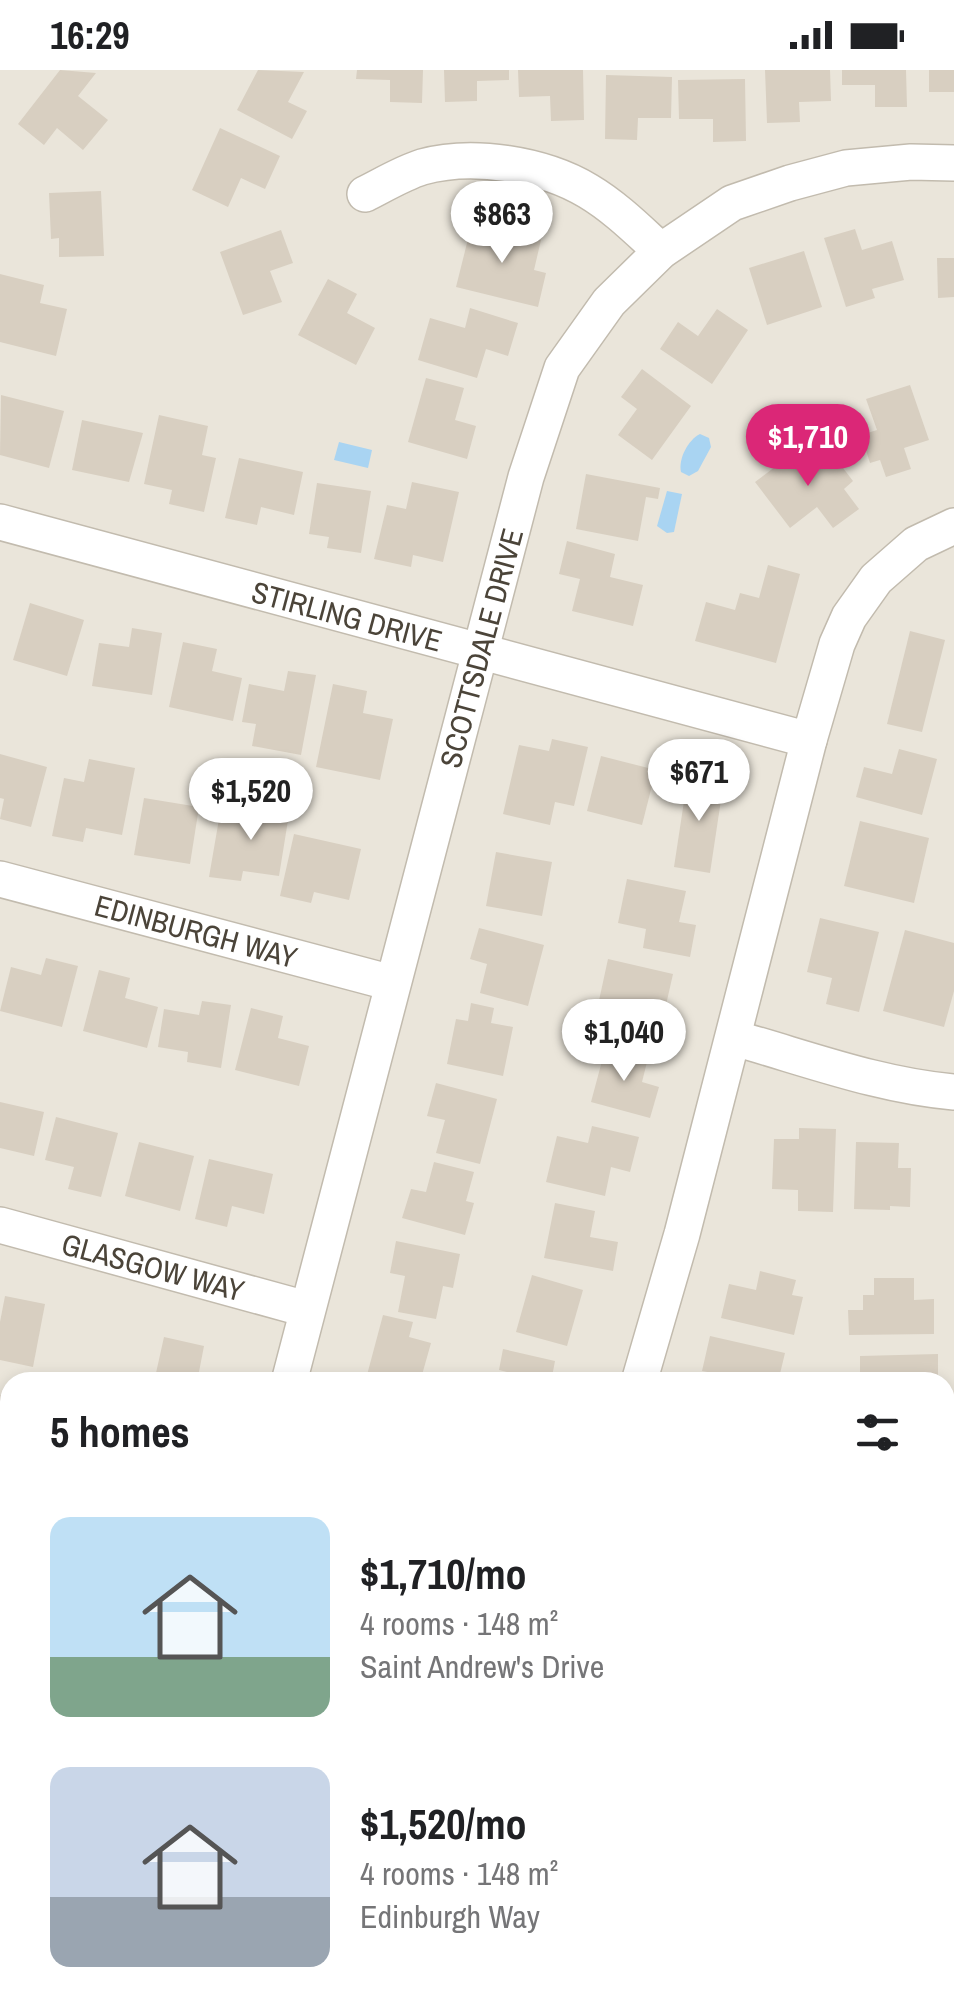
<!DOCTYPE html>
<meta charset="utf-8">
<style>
:root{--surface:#fff;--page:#f6f6f6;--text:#202124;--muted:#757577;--accent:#db2777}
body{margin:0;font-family:"Archivo Narrow",sans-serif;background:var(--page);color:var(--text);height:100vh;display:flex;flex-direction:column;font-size:38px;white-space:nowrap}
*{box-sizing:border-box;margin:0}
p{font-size:32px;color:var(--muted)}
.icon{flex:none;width:55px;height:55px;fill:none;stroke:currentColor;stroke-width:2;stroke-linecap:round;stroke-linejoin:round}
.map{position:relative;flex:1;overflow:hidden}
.drawer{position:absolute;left:0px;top:1302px;width:955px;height:642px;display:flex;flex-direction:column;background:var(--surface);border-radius:30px 30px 0 0;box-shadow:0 5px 15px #0003}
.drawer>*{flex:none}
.price{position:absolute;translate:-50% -85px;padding:0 22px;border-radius:35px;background:#fff;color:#222;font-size:32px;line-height:65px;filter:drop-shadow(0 2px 5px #0008)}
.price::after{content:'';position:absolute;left:50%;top:60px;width:30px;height:22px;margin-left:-15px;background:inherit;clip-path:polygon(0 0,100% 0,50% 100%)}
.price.selected{background:var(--accent);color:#fff}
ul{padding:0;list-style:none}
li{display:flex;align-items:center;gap:30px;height:250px;padding:0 50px}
li span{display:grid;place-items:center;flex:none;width:280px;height:200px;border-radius:20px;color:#555}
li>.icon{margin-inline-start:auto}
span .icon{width:120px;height:120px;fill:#fffc;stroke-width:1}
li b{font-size:42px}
h2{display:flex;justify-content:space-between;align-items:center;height:120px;padding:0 50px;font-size:42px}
.status{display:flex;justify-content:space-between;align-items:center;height:70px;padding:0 50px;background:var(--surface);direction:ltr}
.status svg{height:28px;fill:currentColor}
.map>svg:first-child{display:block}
.residential{fill:#eae5da;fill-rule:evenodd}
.water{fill:#a9d4f2}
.building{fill:#d8cfc1}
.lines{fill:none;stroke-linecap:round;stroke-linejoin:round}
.street-casing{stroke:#c2bbae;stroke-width:38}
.street{stroke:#fff;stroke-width:35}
.labels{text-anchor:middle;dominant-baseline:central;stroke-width:8;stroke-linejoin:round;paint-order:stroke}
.street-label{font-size:30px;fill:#4b4439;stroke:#fff}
</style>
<div class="status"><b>16:29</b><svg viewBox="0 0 49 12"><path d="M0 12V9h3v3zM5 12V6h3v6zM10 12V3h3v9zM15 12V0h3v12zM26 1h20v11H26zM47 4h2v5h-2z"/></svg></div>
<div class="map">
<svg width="954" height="1944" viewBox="0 0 954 1944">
<rect width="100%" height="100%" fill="#f6f3ec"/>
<path class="residential" d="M0 0H954V1944H0ZM10 1312H945V1935H10Z"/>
<g class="water">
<path d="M700 364 709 368 711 377 698 401 689 406 681 402C678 389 688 370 700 364Z"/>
<path d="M339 372 372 380 368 398 334 390Z"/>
<path d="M667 421 682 424 674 462 667 463 657 456Z"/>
</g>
<g class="building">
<path d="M60 0 96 3 78 26 108 50 83 80 57 58 44 75 18 54Z"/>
<path d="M258 0 304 2 288 32 307 41 292 69 237 40Z"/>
<path d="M357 0H423L422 33 390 32V10L356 9Z"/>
<path d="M444 0H509V10L477 11V31L445 32Z"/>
<path d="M518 0H583L584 50 551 51 550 26 519 27Z"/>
<path d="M765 0H830L831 31 799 32 800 52 767 53Z"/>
<path d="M842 0H906L907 37H875V15H842Z"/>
<rect x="929" y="0" width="25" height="22"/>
<path d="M606 5 672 7 671 48H638L637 70 605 69Z"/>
<path d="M745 9 746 71 713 72V49H679L678 10Z"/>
<path d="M220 58 280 86 265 119 241 108 228 137 192 120Z"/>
<path d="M101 121 104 186 59 187V168L51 169 49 123Z"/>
<path d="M472 153 541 170 534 200 546 203 538 237 456 217Z"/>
<path d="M855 159 862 180 892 171 904 210 872 219 875 228 846 237 824 168Z"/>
<path d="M281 160 293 193 270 201 282 232 243 245 220 182Z"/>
<path d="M804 181 822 237 767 255 749 198Z"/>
<path d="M937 188H954V227L938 228Z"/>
<path d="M0 204 44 215 40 233 67 239 56 286 0 272Z"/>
<path d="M328 209 357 224 347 243 375 258 356 295 298 265Z"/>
<path d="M470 238 518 253 508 286 486 279 477 308 418 290 430 248 465 258Z"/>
<path d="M717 239 748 260 712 314 660 279 678 252 698 266Z"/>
<path d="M642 299 691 336 652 390 618 365 637 339 621 327Z"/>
<path d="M426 308 464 318 455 350 476 356 467 389 408 372Z"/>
<path d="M910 315 929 370 904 378 911 399 886 407 880 390 870 393 861 365 877 360 866 329Z"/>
<path d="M1 325 64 341 49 398 0 385Z"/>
<path d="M159 345 208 356 202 385 216 388 204 442 169 434 172 420 144 414Z"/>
<path d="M82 350 143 363 129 412 72 400Z"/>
<path d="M804 375 820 395 833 385 853 411 844 419 859 439 833 458 817 437 790 458 755 412Z"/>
<path d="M239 388 303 402 294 445 261 437 257 455 225 448Z"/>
<path d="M586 404 660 418 658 429 646 427 638 471 576 459Z"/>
<path d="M412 412 459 422 443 492 413 485 411 497 374 489 387 435 406 439Z"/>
<path d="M317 413 371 421 361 483 327 478 329 467 309 464Z"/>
<path d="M567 471 615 484 610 507 643 515 633 556 572 541 580 509 559 504Z"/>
<path d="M768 495 800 504 776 593 695 571 706 532 735 540 740 523 759 528Z"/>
<path d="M30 533 84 550 67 606 13 590Z"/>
<path d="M132 558 162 563 152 625 92 616 99 573 129 577Z"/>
<path d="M910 561 945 570 922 662 887 654Z"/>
<path d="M183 572 217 579 212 601 242 608 233 651 169 637Z"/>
<path d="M288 601 316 605 301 685 252 676 256 654 242 652 249 614 284 621Z"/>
<path d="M333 614 367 621 363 643 393 649 380 710 316 697Z"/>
<path d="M552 669 588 677 574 736 555 732 550 755 503 744 519 675 549 681Z"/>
<path d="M899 679 937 689 922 745 856 727 864 697 892 704Z"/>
<path d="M0 684 47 697 31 757 0 749 4 729 0 728Z"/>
<path d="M601 686 656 700 642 755 587 741Z"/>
<path d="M89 689 135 698 122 765 86 758 83 772 52 766 64 708 84 712Z"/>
<path d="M688 705 724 710 710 803 674 797Z"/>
<path d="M144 728 199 737 190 794 134 785Z"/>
<path d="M245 731 290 738 279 806 243 801 241 811 209 807 219 749 241 753Z"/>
<path d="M860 751 929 768 914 833 844 816Z"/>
<path d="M294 764 361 779 349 830 314 822 311 833 280 826Z"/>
<path d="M496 782 552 792 542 846 486 836Z"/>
<path d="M627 809 686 821 679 852 696 855 690 887 643 878 646 859 618 853Z"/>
<path d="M820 848 879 862 859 942 826 934 832 908 807 902Z"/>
<path d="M479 858 544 875 528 936 480 923 487 894 470 889Z"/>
<path d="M905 860 954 873V921L944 957 883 941Z"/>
<path d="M46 888 78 896 62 957 0 941 11 897 41 905Z"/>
<path d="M608 889 673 904 666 935 640 929 633 958 595 949Z"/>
<path d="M99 900 130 908 125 928 158 937 147 978 83 961Z"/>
<path d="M202 931 231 935 221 998 187 992 188 982 158 977 164 939 199 945Z"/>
<path d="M471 933 494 938 491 953 513 957 503 1006 447 994 456 949 468 951Z"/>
<path d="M251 938 283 946 278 968 309 976 299 1016 235 1000Z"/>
<path d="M606 976 648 988 642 1012 659 1017 650 1048 591 1032Z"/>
<path d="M436 1013 497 1029 480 1094 436 1083 445 1050 427 1046Z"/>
<path d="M0 1032 44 1042 34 1086 0 1078Z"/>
<path d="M56 1047 118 1063 101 1127 68 1119 74 1097 45 1090Z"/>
<path d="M592 1056 639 1067 630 1102 611 1097 605 1126 546 1112 557 1066 588 1073Z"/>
<path d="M799 1058 836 1059 833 1142 798 1141V1120L772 1119 774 1069H799Z"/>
<path d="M139 1072 194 1086 180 1141 125 1126Z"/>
<path d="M856 1072 899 1073 898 1098H911L910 1137 890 1136V1140L854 1139Z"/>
<path d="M209 1089 273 1104 264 1144 232 1136 227 1157 195 1149Z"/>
<path d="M434 1092 474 1102 466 1131 474 1133 465 1165 402 1148 411 1119 426 1122Z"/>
<path d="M555 1133 595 1141 590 1167 618 1172 613 1201 544 1188Z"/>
<path d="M396 1171 460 1184 453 1218 443 1216 436 1249 398 1242 405 1206 390 1203Z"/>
<path d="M760 1201 796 1210 792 1225 803 1227 794 1265 721 1248 729 1214 756 1220Z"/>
<path d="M532 1205 583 1220 567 1276 516 1262Z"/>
<path d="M874 1208H914V1230L934 1229V1264L849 1265 848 1240H863V1225H874Z"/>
<path d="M5 1226 45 1234 33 1297 0 1290V1252Z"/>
<path d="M383 1245 413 1252 409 1267 431 1273 420 1312H394L367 1305Z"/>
<path d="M710 1266 785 1283 778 1312H711L713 1303 702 1301Z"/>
<path d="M164 1267 204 1276 198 1307 216 1312H154Z"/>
<path d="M503 1279 555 1291 551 1312H509L511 1303 499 1300Z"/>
<path d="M938 1284V1312H860V1286Z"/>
<path d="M0 1325 10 1327V1396L0 1394Z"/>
<path d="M0 1424 10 1426V1496L0 1494Z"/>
<rect x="0" y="1653" width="10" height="63"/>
<rect x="945" y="1855" width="9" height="45"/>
<rect x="0" y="1869" width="10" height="60"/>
<path d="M354 1935H389V1940L354 1941Z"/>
</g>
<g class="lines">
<g class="street-casing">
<g id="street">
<path d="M365 124C383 115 403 103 422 97 473 83 543 94 588 121 615 137 638 160 661 181"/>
<path d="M0 452 809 670"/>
<path d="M0 809 392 913"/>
<path d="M734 968C806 988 880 1016 954 1022"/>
<path d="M0 1155 306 1239"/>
<path d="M289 1312 526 407 562 298 609 232 661 181 732 133 790 113 846 98 911 92 954 93"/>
<path d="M639 1312 682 1164 809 670 837 574 849 547 876 509 916 474 954 456"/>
<path d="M945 1759H954"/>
<path d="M0 1779H10"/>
<path d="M264 1935V1944"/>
</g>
</g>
<use href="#street" class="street"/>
</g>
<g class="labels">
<g class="street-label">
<text transform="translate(347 546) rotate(15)">STIRLING DRIVE</text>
<text transform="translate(481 578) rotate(-75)">SCOTTSDALE DRIVE</text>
<text transform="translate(196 861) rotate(15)">EDINBURGH WAY</text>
<text transform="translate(153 1197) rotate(15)">GLASGOW WAY</text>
</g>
</g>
</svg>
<b class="price" style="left:502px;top:196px">$863</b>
<b class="price selected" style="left:808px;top:419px">$1,710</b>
<b class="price" style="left:699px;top:754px">$671</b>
<b class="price" style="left:251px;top:773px">$1,520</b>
<b class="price" style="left:624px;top:1014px">$1,040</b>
<section class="drawer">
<h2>5 homes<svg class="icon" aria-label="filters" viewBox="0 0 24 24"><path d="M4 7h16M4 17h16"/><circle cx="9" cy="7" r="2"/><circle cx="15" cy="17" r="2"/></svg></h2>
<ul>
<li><span style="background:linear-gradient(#bfe0f5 70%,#7fa58c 0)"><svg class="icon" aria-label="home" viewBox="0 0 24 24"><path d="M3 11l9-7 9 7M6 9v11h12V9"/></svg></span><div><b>$1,710/mo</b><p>4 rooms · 148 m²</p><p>Saint Andrew's Drive</p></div></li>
<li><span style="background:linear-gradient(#c9d6e8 65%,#9aa5b1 0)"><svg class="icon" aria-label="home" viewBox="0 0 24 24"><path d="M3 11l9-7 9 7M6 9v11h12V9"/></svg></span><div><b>$1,520/mo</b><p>4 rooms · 148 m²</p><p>Edinburgh Way</p></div></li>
</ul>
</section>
</div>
